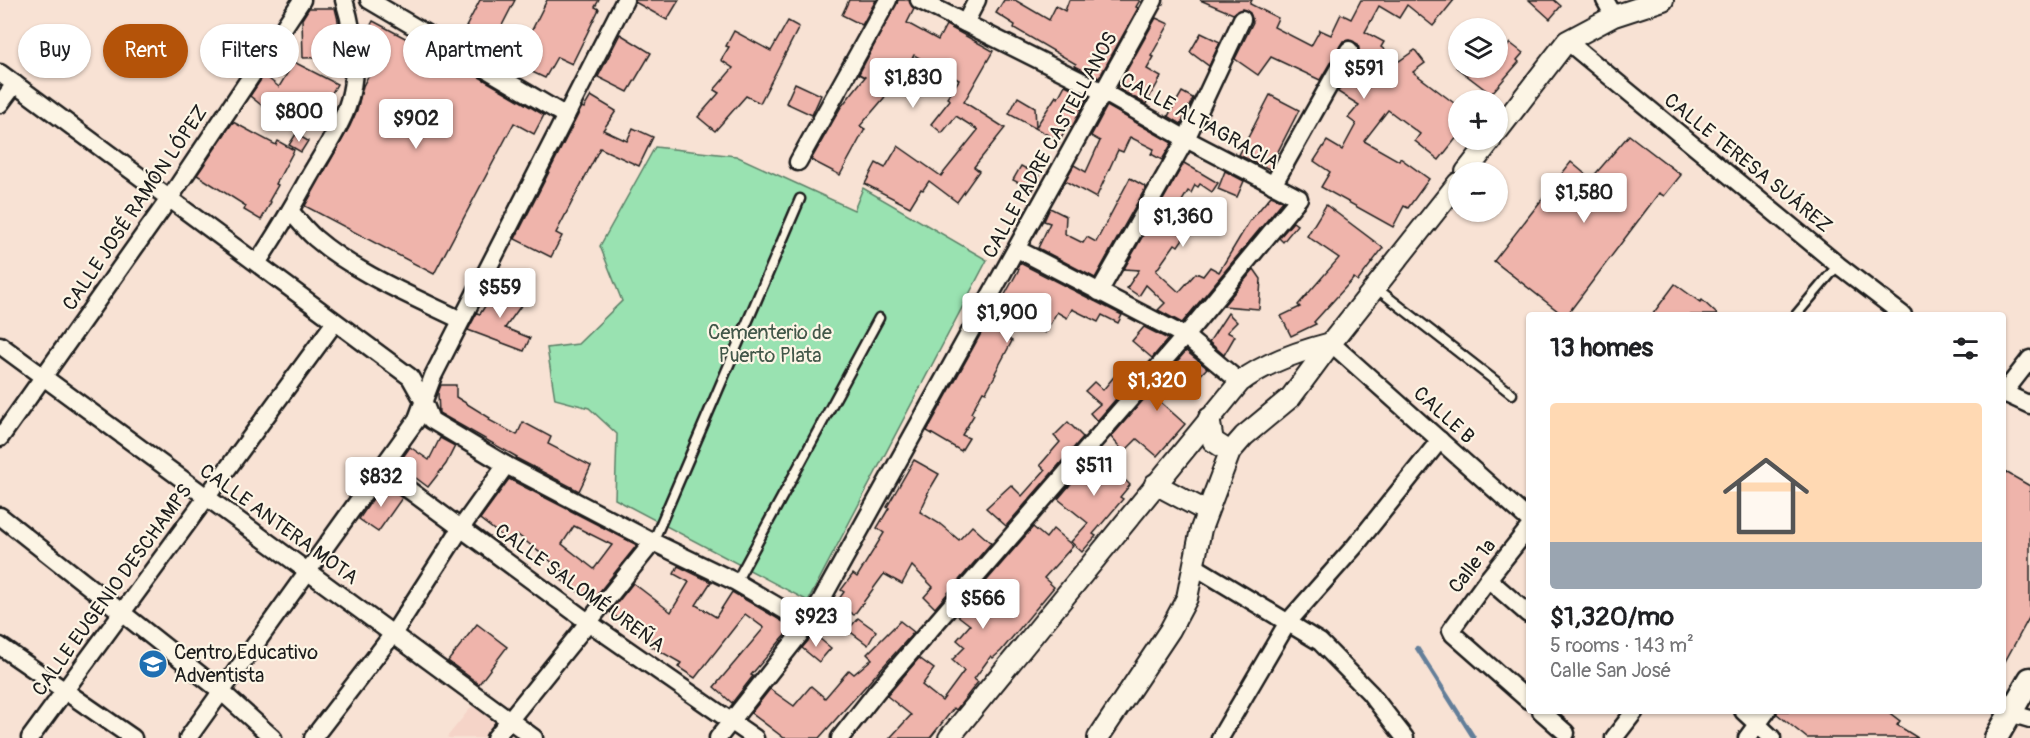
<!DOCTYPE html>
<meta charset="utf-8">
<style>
:root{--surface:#fff;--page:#f6f6f6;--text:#202124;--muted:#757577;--accent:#b45309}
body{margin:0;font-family:Pangolin,sans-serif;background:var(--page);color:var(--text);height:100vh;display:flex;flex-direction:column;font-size:22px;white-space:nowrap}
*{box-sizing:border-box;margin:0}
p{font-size:20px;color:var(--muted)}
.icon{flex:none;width:33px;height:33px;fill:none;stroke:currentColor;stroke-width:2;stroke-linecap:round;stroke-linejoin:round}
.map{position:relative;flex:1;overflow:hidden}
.side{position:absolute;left:1526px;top:312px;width:480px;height:402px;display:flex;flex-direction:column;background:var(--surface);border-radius:6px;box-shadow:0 2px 4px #0004}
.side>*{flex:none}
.guide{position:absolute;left:18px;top:24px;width:570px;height:54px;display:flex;gap:12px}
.fabs{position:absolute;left:1448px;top:18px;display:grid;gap:12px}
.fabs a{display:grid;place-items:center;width:60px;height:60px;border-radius:50%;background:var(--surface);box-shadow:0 2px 4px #0004;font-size:30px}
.price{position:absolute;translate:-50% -51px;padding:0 14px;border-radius:6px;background:#fff;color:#222;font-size:20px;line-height:39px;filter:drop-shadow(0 2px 3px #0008)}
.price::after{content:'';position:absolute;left:50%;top:36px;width:18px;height:14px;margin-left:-9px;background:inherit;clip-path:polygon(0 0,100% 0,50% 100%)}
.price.current{background:var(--accent);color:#fff}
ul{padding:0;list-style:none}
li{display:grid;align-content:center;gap:12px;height:318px;padding:0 24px}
li span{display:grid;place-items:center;height:186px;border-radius:6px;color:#555}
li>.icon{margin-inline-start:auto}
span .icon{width:108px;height:108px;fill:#fffc;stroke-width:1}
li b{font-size:26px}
h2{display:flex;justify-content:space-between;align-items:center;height:72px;padding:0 24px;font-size:26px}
.chip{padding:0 21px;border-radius:27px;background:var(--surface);box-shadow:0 2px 4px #0004;font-size:21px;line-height:54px}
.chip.current{background:var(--accent);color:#fff}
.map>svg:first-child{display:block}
.built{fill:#f5d4c8}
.green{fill:#99e2b1;stroke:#5a7f66;stroke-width:1.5}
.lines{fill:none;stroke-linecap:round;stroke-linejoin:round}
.stream{stroke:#637e99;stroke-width:4.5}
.building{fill:#efb4ab;stroke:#1c1c1c;stroke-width:1.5;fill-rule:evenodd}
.service-casing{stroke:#1c1c1c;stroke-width:13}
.minor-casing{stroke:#1c1c1c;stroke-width:21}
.tertiary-casing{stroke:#1c1c1c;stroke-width:24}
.secondary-casing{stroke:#1c1c1c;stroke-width:27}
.service{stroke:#fcf5e5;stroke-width:8}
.minor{stroke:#fcf5e5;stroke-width:16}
.tertiary{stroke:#fcf5e5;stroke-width:20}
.secondary{stroke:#fcf5e5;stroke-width:22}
.labels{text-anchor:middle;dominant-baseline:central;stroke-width:4.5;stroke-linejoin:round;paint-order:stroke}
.street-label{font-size:20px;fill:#1c1c1c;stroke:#fcf5e5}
.park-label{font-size:20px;fill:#425749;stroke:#fcf5e5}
.poi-label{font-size:20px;fill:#1c1c1c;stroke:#fcf5e5;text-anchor:start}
</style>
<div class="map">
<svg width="2030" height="738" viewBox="0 0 2030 738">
<rect width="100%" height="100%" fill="#f8e2d4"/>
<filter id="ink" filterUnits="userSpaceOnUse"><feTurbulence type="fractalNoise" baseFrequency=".0167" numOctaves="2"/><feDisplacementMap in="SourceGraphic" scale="12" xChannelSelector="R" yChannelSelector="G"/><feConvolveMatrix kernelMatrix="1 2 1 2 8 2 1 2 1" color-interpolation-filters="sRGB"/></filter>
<g filter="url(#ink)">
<path class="built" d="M473 705 495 723 482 738H449L447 737Z"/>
<path class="green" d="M655 147 736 156 854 210 863 188 987 260 808 601 615 499 617 434 589 408 555 399 547 348 578 344 622 301 600 246Z"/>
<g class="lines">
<path class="stream" d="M1417 648 1474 738"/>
</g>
<g class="building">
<path d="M480 0H515L494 41 466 27Z"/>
<path d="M547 0H599L595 7 599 9 572 64 557 57 545 78 515 64Z"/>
<path d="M635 0H679L667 20 635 2Z"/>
<path d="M849 0H876L862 25 842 15Z"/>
<path d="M898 0H909L914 9 907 23 938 40 946 25 993 51 964 102 1005 128 974 167 979 171 957 202 929 181 923 190 921 189 910 207 865 184 876 163 885 168 898 146 941 176 978 130 956 116 942 133 931 124 950 100 947 98 959 80 914 55 909 64 903 61 884 98 860 126 865 129 840 175 811 160 841 107 865 77 859 74Z"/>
<path d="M1004 0H1015L1049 20 1056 6 1065 11 1069 0H1140L1136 7 1138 8 1099 78 1075 66 1076 64 1014 28 1015 25 996 13Z"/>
<path d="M1200 0H1252L1250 4 1278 18 1274 27 1311 46 1320 30 1331 35 1341 14 1351 19 1361 0H1454L1433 26 1407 5 1399 18 1379 6 1365 32 1384 42 1381 47 1399 61 1415 50 1425 63 1413 72 1458 106V136L1439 160 1415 141 1420 134 1388 110 1364 141 1399 161 1400 158 1429 179 1408 208 1404 206 1393 227 1321 187 1330 172 1314 161 1327 141 1342 150 1356 124 1348 118 1359 105 1338 92 1358 55 1359 49 1358 44 1349 40 1343 41 1320 80 1271 57 1258 75 1235 59 1253 22 1250 13 1242 9 1233 14Z"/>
<path d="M1529 0H1554L1561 6 1550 19Z"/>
<path d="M309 8H335L338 20 339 57 303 58 302 19Z"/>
<path d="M1156 18 1169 24 1151 56 1154 57 1147 69 1161 77 1146 104 1117 88Z"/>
<path d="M373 21 481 78 544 115 534 134 514 123 434 274 305 206 350 126 357 110 363 86 380 53 364 44 363 40Z"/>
<path d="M788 21 799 27 760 103 746 96 715 131 698 117 719 93 714 90 733 68 721 60 729 47 726 46 734 31 771 51Z"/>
<path d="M1201 33 1220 42 1209 66 1190 52Z"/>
<path d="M620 34 651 53 628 92 598 77Z"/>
<path d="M1497 37 1508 46 1510 43 1523 53 1517 60 1519 62 1491 94 1457 68H1497Z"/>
<path d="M294 62 337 84 325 105 315 99 307 114 273 98 265 108 250 96 264 75 279 87Z"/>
<path d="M795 83 821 95 812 115 786 103Z"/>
<path d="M1065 85 1088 96 1072 127 1068 125 1059 141 1009 114 1018 97 1035 107 1036 127 1056 96 1058 98Z"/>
<path d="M1182 92 1193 98 1181 124 1168 116Z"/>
<path d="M1270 95 1299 110 1269 169 1239 155Z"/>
<path d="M591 96 616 111 603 130 627 141 633 128 653 137 639 166 600 148 556 233 562 236 551 257 515 239 582 107 584 108Z"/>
<path d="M1107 106 1172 143 1162 160 1151 154 1154 149 1130 137 1123 152 1118 150 1096 198 1065 181 1074 165 1086 172 1100 141 1091 136Z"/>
<path d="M233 122 276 145 278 141 294 150 276 184 278 185 269 201 271 202 261 220 244 210 246 206 197 175Z"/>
<path d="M296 134 308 141 301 152 289 145Z"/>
<path d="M1629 135 1681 175 1664 196 1659 193 1567 315H1563L1494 261 1571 162 1591 179Z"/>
<path d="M1184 163 1218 183 1212 192 1200 184 1198 187 1195 185 1191 193 1188 191 1168 224 1185 236 1178 246 1175 244 1156 271 1179 292 1196 273 1203 276 1210 267 1219 272 1249 222 1271 196 1283 201 1182 323 1158 310 1165 303 1146 285 1139 296 1127 288 1139 270 1124 269Z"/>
<path d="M1021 166 1040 176 1033 190 1013 180Z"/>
<path d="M1225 171 1244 181 1237 197 1218 189Z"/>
<path d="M1130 178 1146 187 1095 278 1038 248 1050 223 1044 221 1050 208 1066 216 1065 234 1083 243 1087 237 1096 242Z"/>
<path d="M1326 205 1383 248 1358 281 1354 278 1314 322 1316 324 1291 336 1281 316 1300 307 1298 305 1339 258 1307 236Z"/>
<path d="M1293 222 1297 225 1283 242 1279 238Z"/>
<path d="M1020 263 1122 315 1118 323 1102 315 1098 322 1072 309 1067 318 1057 312 1045 333 1018 318 1006 337 1012 341 995 373 996 374 986 392 983 391 971 413 974 415 962 435 969 438 961 451 927 431 994 310 996 311 1019 269 1017 268Z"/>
<path d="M1254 269 1261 279 1259 309 1223 306Z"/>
<path d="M499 284 525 300 505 328 530 338 524 351 468 330 477 313 480 314Z"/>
<path d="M1675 284 1700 302 1702 300 1718 315H1652Z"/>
<path d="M1228 313 1237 322 1227 332 1235 336 1224 355 1209 342Z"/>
<path d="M1144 327 1168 339 1152 358 1132 341Z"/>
<path d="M1186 351 1207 368 1194 382 1183 372 1155 397 1185 424 1157 456 1137 439 1124 452 1111 437Z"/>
<path d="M1122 367 1135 377 1097 421 1090 413 1100 404 1085 391 1094 382 1103 390Z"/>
<path d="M441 385H456V397L490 418 489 420 517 435 523 422 551 437 548 444 591 466 579 491 516 458 517 457 439 413 438 393Z"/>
<path d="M1068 422 1083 437 1006 526 986 508 1011 485 1022 496 1045 470 1040 465 1060 442 1054 436Z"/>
<path d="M440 438 455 446 446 464 428 487 416 478 414 481 396 467 410 447 429 460Z"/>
<path d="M1098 452 1130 485 1120 497 1123 499 1093 534 1096 536 1082 552 1071 542 1088 523 1058 499Z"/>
<path d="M914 460 939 474 927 494 928 495 920 512 940 524 959 540 972 526 991 543 935 608 924 597 933 587 912 566 902 584 884 574 854 615 836 603 844 592 841 590 853 574 857 577 884 533 877 528 889 508 887 507Z"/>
<path d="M2002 470 2030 486V616L2002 667Z"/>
<path d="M509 479 637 545 592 601 558 578 564 572 518 535 511 543 480 519ZM574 526 612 545 594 569 562 544Z"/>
<path d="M383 484 402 498 378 532 359 519Z"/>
<path d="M1033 527 1046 538 1053 529 1073 546 1044 578 1054 587 1001 651 993 658 991 656 974 679 978 682 956 710 954 708 930 738H890L911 715 887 696 919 658 934 669 922 685 942 701 964 671 952 660 965 647 957 640 970 625 957 615Z"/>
<path d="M678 566 711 582 696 605 716 617 732 592 792 627 751 675 753 676 732 703 714 687 764 628 745 614 695 678 678 667 681 663 651 646 654 641 632 629 610 612 633 583 671 612 689 582 674 574Z"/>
<path d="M858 618 876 631 868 645 848 630Z"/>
<path d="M900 621 914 632 819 738H784L751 713 770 689 794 706 811 686 825 698 849 670 854 674 872 659 867 654Z"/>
<path d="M477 624 507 647 479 684 448 661Z"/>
<path d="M814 634 831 648 819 662 802 648Z"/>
<path d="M1777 711H1887L1900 721 1897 725 1918 738H1807L1777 714Z"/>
</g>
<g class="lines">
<g class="service-casing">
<g id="service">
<path d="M1375 287 1512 394"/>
<path d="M1796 315 1838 265"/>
<path d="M653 542 800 199"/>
<path d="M736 582 879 318"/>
</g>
</g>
<g class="minor-casing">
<g id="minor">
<path d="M369 0 566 116"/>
<path d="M1605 0 1614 16"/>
<path d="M965 23 977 0"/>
<path d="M1567 41 1838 265 1903 315"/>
<path d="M0 73 410 377 423 400 431 420 506 465 653 542 736 582 808 624"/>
<path d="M0 104 15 84"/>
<path d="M798 162 888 0"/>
<path d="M1273 185 1349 50"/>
<path d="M290 211C298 220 306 230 315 238 357 274 412 296 461 320"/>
<path d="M1017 249 1185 336 1240 382"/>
<path d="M257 263C276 235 293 206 309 177 320 158 332 140 341 121 360 84 356 38 344 0"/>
<path d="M1099 292 1186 139 1242 19"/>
<path d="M1331 343 1528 519"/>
<path d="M0 345 534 738"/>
<path d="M2002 392 2030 405"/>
<path d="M2002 395 2030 359"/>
<path d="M0 438 169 199 302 0"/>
<path d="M382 470 588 622 755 738"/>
<path d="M0 516 222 692 273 738"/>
<path d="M1528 529 1488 579 1451 630 1453 634 1528 700"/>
<path d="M1194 566 1320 642 1370 693 1405 738"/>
<path d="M1488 579 1528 614"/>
<path d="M0 646 133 738"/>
<path d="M1541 711 1566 733"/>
<path d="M1743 711 1772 738"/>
<path d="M2010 713 2030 719"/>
<path d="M30 738 335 322"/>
<path d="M188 738 417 419 433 376 625 0"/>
<path d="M313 738 393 634 461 528 506 465"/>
<path d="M495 738 653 542"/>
<path d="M718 738 808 624 1154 0"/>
<path d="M840 738 877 691 1185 336 1299 198 1186 139 1103 92 919 0"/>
<path d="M1220 738 1288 622 1355 546 1440 440"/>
<path d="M1614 738 1635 711"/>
<path d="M1747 738 1767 711"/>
</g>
</g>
<g class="tertiary-casing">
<g id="tertiary">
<path d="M1497 132 1567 41 1614 16 1663 0"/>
<path d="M1466 172 1491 140"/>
<path d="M1209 418 1213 441 1230 452"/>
<path d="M1155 484 1206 511"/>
<path d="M949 738 1240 382C1266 362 1300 351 1331 343"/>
<path d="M1098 738 1170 630 1187 598 1201 529 1230 452 1244 436 1291 397 1331 343 1458 183"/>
</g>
</g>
<g class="secondary-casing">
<path id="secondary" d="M1996 738 2030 679"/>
</g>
<use href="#service" class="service"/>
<use href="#minor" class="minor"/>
<use href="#tertiary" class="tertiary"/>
<use href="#secondary" class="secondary"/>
</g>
</g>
<defs>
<g id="school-disc" transform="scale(1.5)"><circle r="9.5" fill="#1f6fb2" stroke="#fcf5e5"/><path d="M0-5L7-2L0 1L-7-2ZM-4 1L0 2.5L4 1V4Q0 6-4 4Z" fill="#fff"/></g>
</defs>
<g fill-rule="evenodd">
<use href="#school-disc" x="153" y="664"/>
</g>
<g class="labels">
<g class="street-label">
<text transform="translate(1200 121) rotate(29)">CALLE ALTAGRACIA</text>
<text transform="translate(1050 145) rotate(-61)">CALLE PADRE CASTELLANOS</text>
<text transform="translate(1748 163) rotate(39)">CALLE TERESA SUÁREZ</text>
<text transform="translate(135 208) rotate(-56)">CALLE JOSÉ RAMÓN LÓPEZ</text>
<text transform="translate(1444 415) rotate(42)">CALLE B</text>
<text transform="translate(279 524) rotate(36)">CALLE ANTERA MOTA</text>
<text transform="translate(1472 566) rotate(-52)">Calle 1ª</text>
<text transform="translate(580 588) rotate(36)">CALLE SALOMÉ UREÑA</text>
<text transform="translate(112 590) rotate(-54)">CALLE EUGENIO DESCHAMPS</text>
</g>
<g class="park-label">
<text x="770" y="332">Cementerio de<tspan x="770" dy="23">Puerto Plata</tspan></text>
</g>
<g class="poi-label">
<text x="174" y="652">Centro Educativo<tspan x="174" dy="23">Adventista</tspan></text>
</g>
</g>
</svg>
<div class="fabs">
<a><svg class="icon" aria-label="layers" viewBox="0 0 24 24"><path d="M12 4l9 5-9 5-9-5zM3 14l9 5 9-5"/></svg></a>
<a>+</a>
<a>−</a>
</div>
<b class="price" style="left:1364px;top:100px">$591</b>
<b class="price" style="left:913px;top:109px">$1,830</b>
<b class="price" style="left:299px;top:143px">$800</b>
<b class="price" style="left:416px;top:150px">$902</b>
<b class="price" style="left:1584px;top:224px">$1,580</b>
<b class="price" style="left:1183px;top:248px">$1,360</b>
<b class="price" style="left:500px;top:319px">$559</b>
<b class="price" style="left:1007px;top:344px">$1,900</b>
<b class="price current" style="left:1157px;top:412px">$1,320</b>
<b class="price" style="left:1094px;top:497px">$511</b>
<b class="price" style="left:381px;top:508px">$832</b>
<b class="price" style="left:983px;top:630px">$566</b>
<b class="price" style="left:816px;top:648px">$923</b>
<div class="guide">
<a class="chip">Buy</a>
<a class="chip current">Rent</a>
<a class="chip">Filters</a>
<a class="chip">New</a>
<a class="chip">Apartment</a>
</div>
<section class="side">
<h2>13 homes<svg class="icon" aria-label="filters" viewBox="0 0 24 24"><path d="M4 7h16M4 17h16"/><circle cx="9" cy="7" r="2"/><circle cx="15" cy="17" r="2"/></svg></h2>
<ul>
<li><span style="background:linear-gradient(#ffd9b3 75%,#9aa5b1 0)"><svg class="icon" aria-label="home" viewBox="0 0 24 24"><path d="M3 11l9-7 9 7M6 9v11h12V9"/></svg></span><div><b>$1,320/mo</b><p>5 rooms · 143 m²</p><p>Calle San José</p></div></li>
</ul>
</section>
</div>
